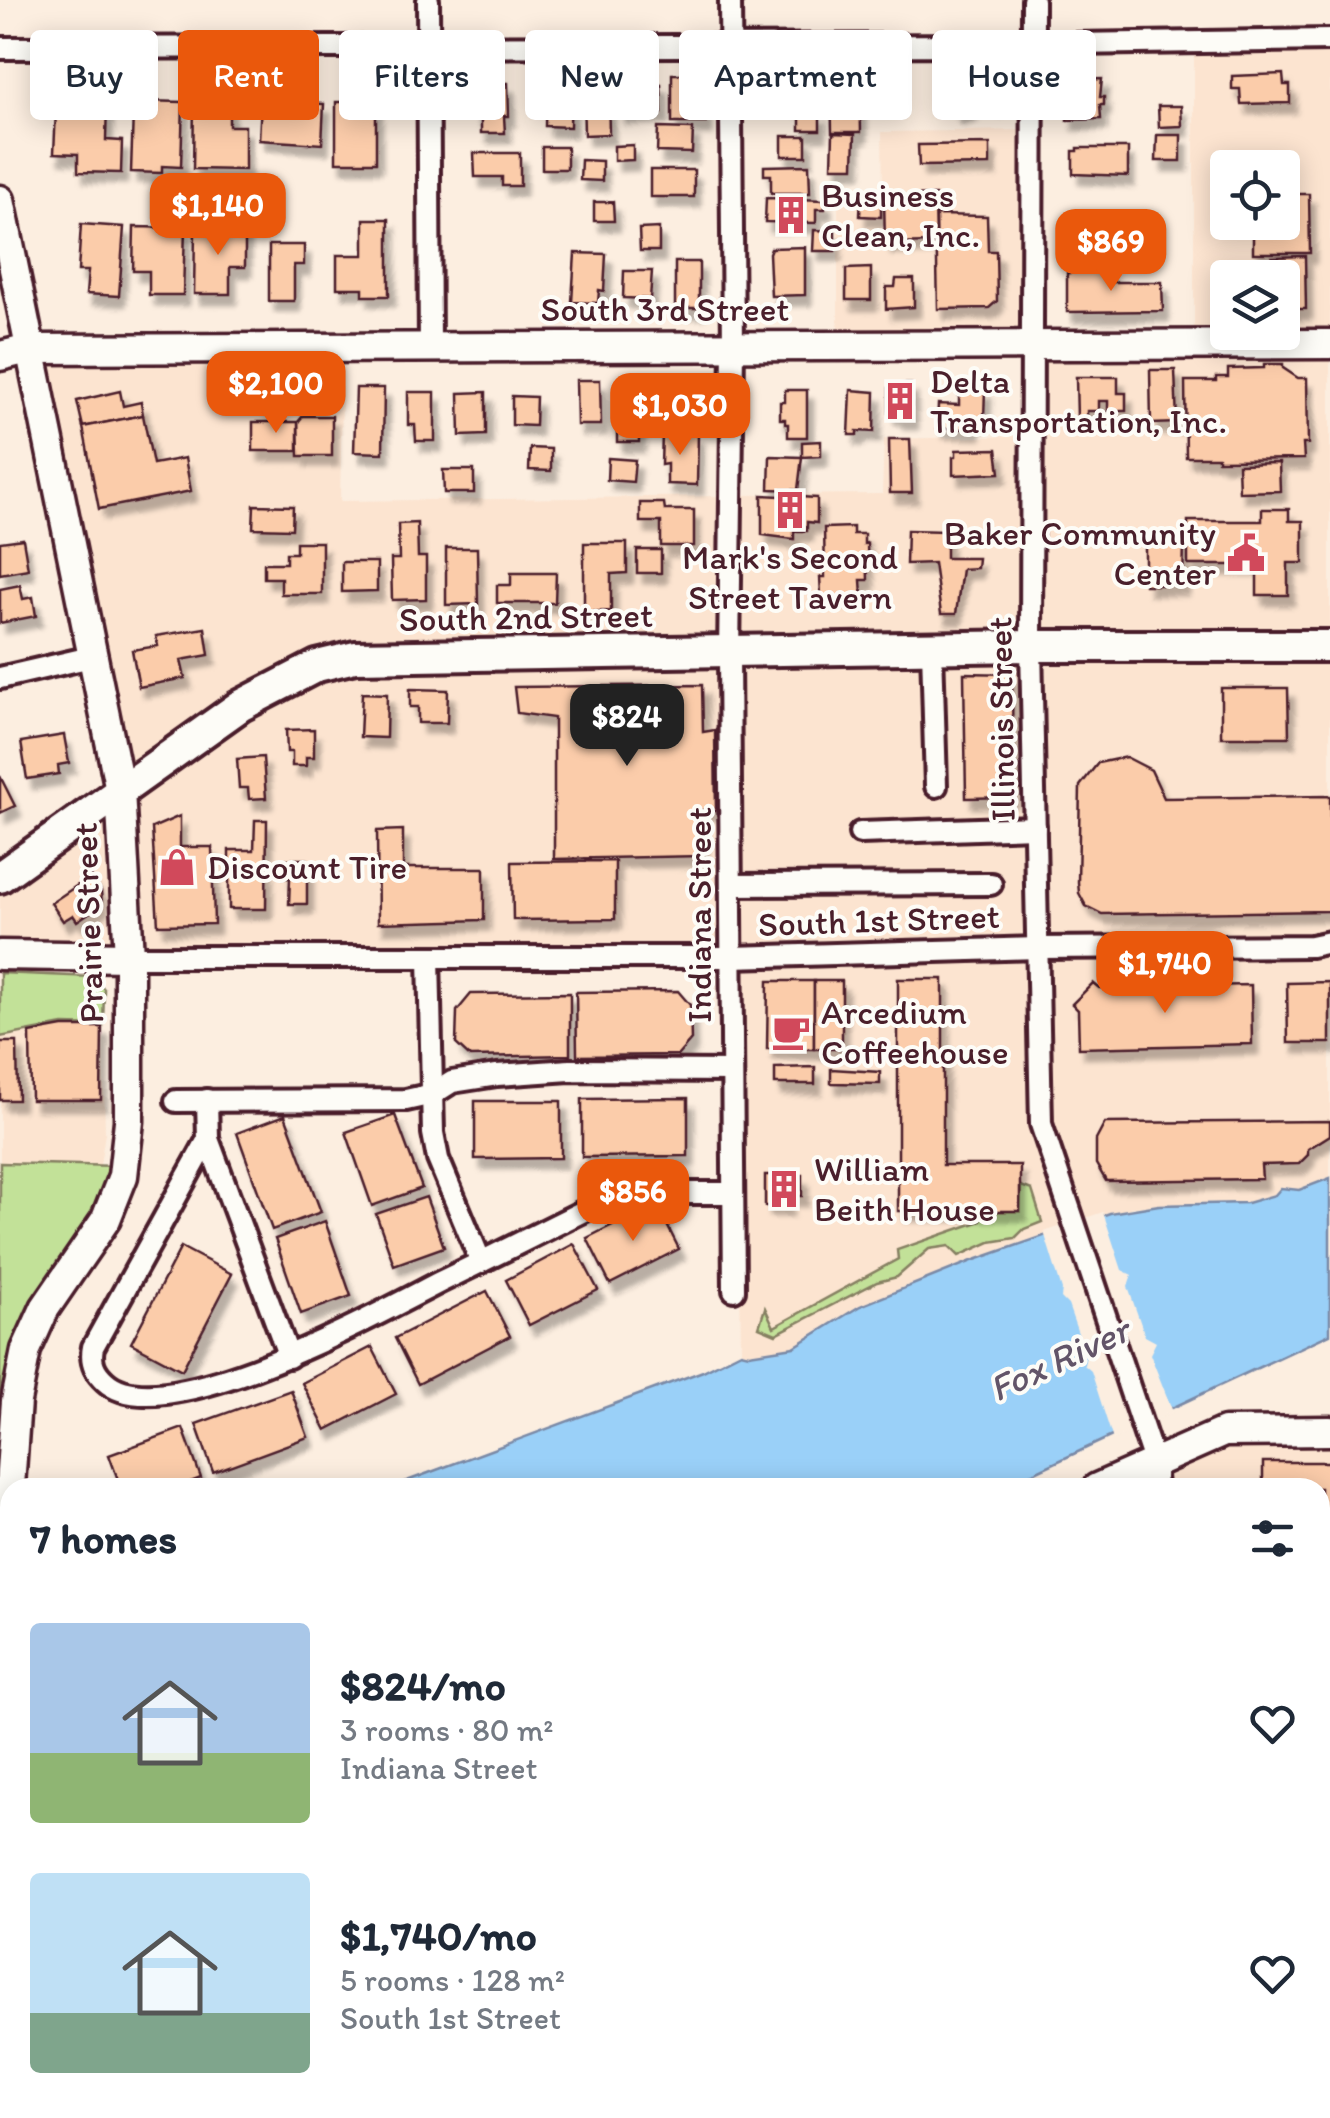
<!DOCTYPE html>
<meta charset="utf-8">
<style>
:root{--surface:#fff;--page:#f6f6f7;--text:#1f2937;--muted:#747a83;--accent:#ea580c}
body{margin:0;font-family:Itim,sans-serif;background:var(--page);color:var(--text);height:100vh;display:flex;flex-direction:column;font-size:38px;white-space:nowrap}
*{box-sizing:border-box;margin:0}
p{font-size:32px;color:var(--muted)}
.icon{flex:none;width:55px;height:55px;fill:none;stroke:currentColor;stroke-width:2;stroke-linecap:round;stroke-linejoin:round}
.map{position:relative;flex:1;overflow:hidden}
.side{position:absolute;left:0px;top:1478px;width:1330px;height:642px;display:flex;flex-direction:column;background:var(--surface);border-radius:30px 30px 0 0;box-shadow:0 5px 25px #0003}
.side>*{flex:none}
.banner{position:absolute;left:30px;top:30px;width:1270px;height:90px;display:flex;gap:20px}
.controls{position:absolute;left:1210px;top:150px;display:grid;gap:20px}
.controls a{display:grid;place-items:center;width:90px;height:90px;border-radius:10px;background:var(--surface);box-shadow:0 5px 25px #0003;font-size:50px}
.price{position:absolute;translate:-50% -85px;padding:0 22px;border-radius:20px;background:var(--accent);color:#fff;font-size:32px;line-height:65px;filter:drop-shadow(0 2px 5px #0008)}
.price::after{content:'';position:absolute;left:50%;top:60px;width:30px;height:22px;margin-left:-15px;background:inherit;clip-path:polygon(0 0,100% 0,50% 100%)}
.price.selected{background:#222;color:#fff}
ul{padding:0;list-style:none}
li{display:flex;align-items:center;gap:30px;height:250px;padding:0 30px}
li span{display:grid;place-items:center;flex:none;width:280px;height:200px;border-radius:10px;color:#555}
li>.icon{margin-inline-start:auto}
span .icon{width:120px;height:120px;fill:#fffc;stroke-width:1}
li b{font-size:42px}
h2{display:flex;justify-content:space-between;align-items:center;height:120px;padding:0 30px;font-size:42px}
.chip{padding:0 35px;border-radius:10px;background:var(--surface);box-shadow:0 5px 25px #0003;font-size:35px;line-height:90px}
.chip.selected{background:var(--accent);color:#fff}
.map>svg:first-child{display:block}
.built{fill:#fce4d0;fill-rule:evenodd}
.green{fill:#c2e198;stroke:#868062;stroke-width:2.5}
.water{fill:#9ad0f8;stroke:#7a89a6;stroke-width:2.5}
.pier{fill:#fceee0}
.building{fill:#fbccaa;stroke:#4a1f2b;stroke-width:2.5;filter:url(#shadow)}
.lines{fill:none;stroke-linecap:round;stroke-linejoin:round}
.street-casing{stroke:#4a1f2b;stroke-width:28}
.secondary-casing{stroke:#4a1f2b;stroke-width:35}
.primary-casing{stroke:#4a1f2b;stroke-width:38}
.street{stroke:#fdfcf7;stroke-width:20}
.secondary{stroke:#fdfcf7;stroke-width:28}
.primary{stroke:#fdfcf7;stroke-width:30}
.labels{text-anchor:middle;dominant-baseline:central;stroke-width:8;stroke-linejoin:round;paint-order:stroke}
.poi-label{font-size:35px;fill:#4a1f2b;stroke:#fdfcf7;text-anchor:start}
.street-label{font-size:35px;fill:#4a1f2b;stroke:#fdfcf7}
.water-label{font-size:38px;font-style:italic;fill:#625468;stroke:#fdfcf7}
</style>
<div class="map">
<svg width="1330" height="2118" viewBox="0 0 1330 2118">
<defs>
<filter id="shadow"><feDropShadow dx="6" dy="10" stdDeviation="2.5" flood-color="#0004"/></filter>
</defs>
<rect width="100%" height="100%" fill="#fceee0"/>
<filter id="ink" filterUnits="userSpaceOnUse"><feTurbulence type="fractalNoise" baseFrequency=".01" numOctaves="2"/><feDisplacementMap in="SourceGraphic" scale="20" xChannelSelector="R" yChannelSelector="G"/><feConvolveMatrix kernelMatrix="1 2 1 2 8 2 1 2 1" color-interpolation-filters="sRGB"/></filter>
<g filter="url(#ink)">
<g class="built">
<path d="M1330 43V339H1194V46ZM1228 168H1282V222H1228ZM1228 278H1282V332H1228Z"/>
<path d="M1030 130 1029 340 838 342V196L883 195 882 132Z"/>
<path d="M1330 348V640L1037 641V350Z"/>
<path d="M343 352 340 501 723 496 724 643 355 652 124 779 38 355Z"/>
<path d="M1029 436 1026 641 732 647 736 495 882 494 884 439Z"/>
<path d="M1330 650V1178L1299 1190 1281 1188 1275 1195 1247 1203 1132 1207 1080 1224 1045 1119 1040 654Z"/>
<path d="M1025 653 1031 941 729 949 134 952 125 793 266 704 358 662Z"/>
<path d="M117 799 126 954 0 951V886Z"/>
<path d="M1032 954 1034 1124 1068 1228 860 1306 794 1347 749 1354 741 1352 736 962Z"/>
<path d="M63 1025 103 1026 105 1133 100 1165 0 1163V1037Z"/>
<path d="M1330 1436V1666H1320V1488L1156 1487 1154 1461 1226 1439Z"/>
</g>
<g class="green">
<path d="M0 973 94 977 104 989 103 1026 63 1025 0 1037Z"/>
<path d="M0 1163 117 1166 97 1218 39 1301 0 1556Z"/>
<path d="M1021 1186 1032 1190 1042 1222 1024 1229 1015 1238 990 1242 959 1256 949 1246 929 1249 897 1277 877 1282 776 1334 759 1327 765 1308 774 1327 898 1259 897 1250 981 1221V1211H1020Z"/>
</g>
<g class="water">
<path d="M1330 1178V1334L1033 1473 994 1487 388 1488 703 1371 741 1352 749 1354 794 1347 860 1306 972 1261 1110 1213 1159 1205 1247 1203 1275 1195 1281 1188 1299 1190Z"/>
<path d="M10 1630V2030L0 2037V1635Z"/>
</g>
<path class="pier" d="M1103 1212 1122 1270 1132 1275 1128 1287 1145 1336 1156 1342 1150 1354 1173 1412 1113 1440 1091 1371 1084 1365 1086 1356 1068 1305 1061 1298 1062 1290 1044 1232Z"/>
<g class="building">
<path d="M672 74H705L706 123H672Z"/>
<path d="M792 74 818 75 817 96H808V107L791 106Z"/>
<path d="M1283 74 1284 85H1290V103L1241 104 1240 89H1232V76Z"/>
<path d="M949 79 997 80 996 106 971 104V111L957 115 953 111 956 97 942 95V81Z"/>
<path d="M1102 79 1100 97H1104V105H1100L1101 119 1067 120V96H1072L1071 80Z"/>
<path d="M546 82 571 83 570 127 545 126Z"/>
<path d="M474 83H508L509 116H504L505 133H481V116H474Z"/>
<path d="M661 84 662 113 620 114 619 91H637V85Z"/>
<path d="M831 84H860L861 132H832Z"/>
<path d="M608 88 609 134 584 135 583 89Z"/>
<path d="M144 101 183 102 181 167 162 166V173L131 172 133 111H144Z"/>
<path d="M194 101H229V126H245V170L193 169Z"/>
<path d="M261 101 324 104 322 144 259 140Z"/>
<path d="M80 102 107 103 106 140 122 141 121 173 78 172V154L54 153 56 110 80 111Z"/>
<rect x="336" y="102" width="40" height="60"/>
<path d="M1158 106H1181L1182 126 1159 127Z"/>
<rect x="800" y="114" width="20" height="16"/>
<path d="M658 128 693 129 692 153 657 152Z"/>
<path d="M833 133 855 134 854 167H832Z"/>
<path d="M1157 135H1181V161H1156Z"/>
<rect x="782" y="136" width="24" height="20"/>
<path d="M990 144V165L919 166 918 145Z"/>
<path d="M633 145V160L614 161V146Z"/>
<rect x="542" y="147" width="25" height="22"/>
<path d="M1078 148H1128V176L1073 174V151H1078Z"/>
<path d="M474 153H520V186H502V177H475Z"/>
<path d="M581 160 602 161V181L580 180Z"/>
<path d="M809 165 810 193H771V175H764V166Z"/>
<rect x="650" y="170" width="44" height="27"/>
<path d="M861 192H881V217L860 216Z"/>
<path d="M1282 194H1309L1310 253H1253V222H1282Z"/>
<path d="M935 195 936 243 885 244 884 197Z"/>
<path d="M766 198 825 200V209H816V223L765 222Z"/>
<path d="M594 202H613L614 221H594Z"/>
<path d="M936 215 987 216 988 251H996L997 301 989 308 938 309Z"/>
<path d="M364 219H389V296H363V288H337V255H364Z"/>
<path d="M226 223H245V267H230V294H194L195 229H226Z"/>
<path d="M81 224 124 227 119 296 86 294 88 271H78Z"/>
<path d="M134 227 185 228 183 295H149V271H133Z"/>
<path d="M659 228V251H640L639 229Z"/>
<path d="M814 230 835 231V251H813Z"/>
<path d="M269 245H304V265H294V301H269Z"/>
<path d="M805 247V295L771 296 769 253 771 248Z"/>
<path d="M575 253 606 254 604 291 599 290 598 303 572 302Z"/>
<path d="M1305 256 1306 309H1282V278H1272V257Z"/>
<rect x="675" y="262" width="24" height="46"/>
<path d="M871 268V300H846V269Z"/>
<path d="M624 271H652L650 299 623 298Z"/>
<path d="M1109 272V282H1162L1163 311 1067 312V273Z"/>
<path d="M896 279H914V307L886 309V287H895Z"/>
<path d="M1264 364H1283V368L1298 378H1307L1308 444H1303L1304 459 1218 460V457H1186L1185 381H1216V377H1228V369L1264 368Z"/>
<path d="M1150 370H1175L1177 423 1151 424Z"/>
<path d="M1076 377H1118V393H1126V411H1108V401H1099V411H1087V419H1077Z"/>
<path d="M576 380H600L601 425H577Z"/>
<rect x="617" y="381" width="22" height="61"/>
<path d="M699 383 700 406 669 407 668 385Z"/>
<path d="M902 384H911L912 419H897V414H889V388H902Z"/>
<path d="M356 388H384L383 453 354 452Z"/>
<path d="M959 388 985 389 984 419H975L974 429 937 428 938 404 959 405Z"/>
<path d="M785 390H807V437H788V424H785V419H780V402H785Z"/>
<path d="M851 390 875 392 874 432 857 431V435H849Z"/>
<path d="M120 391 123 406 141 402 143 415 83 427 77 401Z"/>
<path d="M408 392H435V441H416L415 425H408Z"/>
<path d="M486 392V435L460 436 459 393Z"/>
<path d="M512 396 536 397 535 426 512 425Z"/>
<path d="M652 407 668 408 667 425 652 424Z"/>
<path d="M143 415 153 464 185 458 191 491 99 509 83 427Z"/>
<path d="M303 416H332V456H299L298 422Z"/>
<rect x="253" y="422" width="45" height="29"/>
<path d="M662 433 698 434 697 485 667 484V464L661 465Z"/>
<path d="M889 439H910L912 493H890Z"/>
<path d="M821 441V456L802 457V442Z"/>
<path d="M530 448 551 449V471L529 470Z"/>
<path d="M997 449 1000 473 953 475V457L956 456V450Z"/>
<path d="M770 456 802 457 798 490 769 489Z"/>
<path d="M608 458 635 460 633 482 607 480Z"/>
<path d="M1279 463 1280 491 1239 492 1238 464Z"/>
<path d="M443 470H474V493H444Z"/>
<path d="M762 495 817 498V523L807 522V531H794V539L762 535Z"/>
<path d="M640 503H664L665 510H694V546H661V522H640Z"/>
<path d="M254 505 293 506 292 529 253 528Z"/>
<path d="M1262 509H1289V521H1303V563H1288V595H1257V565H1188V521H1262Z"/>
<path d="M417 523 418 557H426V599L392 600 391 559H399L398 524Z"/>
<path d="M853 527V534H864V544L867 543 868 580H861L862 595 836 598 821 595 820 577H825L824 528Z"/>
<path d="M907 530 946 531V558H978L977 568 962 569 956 614H941L934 563 906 564Z"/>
<path d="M23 539 28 569 0 574V542Z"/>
<path d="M1145 539 1184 540 1183 585H1145Z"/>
<path d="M296 542H322V594H281V578H264V563H286V553H296Z"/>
<path d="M584 543H627V573L611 574V611L584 612Z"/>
<path d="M446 548H477L478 604 446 605Z"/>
<rect x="637" y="550" width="24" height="23"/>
<path d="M342 562H377V591L342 592Z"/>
<path d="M511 573H556L555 603H497V585H511Z"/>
<path d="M20 585 23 599 33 597 36 616 0 623V589Z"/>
<path d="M205 628 209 655 181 660 185 678 139 687 132 650 158 646 156 636Z"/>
<path d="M964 673 1012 674 1013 797 966 798Z"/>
<path d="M702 685 703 732 715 730 716 810H702V856L554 859V718L517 713 514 687Z"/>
<path d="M1221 688H1288L1289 737H1221Z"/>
<path d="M410 689 448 690 447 723H418V707H410Z"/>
<path d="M362 693 387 694 386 738 360 737Z"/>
<path d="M314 729V757H306V766H292V752H287L286 730Z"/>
<path d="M64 735 69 763 58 765 59 774 27 779 21 742Z"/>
<path d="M263 757 266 798 249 799 248 788H239L237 759Z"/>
<path d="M1126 757 1151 770 1164 798 1330 796V911L1102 914 1086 906 1079 893 1078 882 1080 786 1098 763Z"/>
<path d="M0 776 15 806 0 813Z"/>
<path d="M180 816V847H212L214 924 158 925 152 828Z"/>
<path d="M255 820H267L266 909H229V850H254Z"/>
<path d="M403 830V868H484V920L378 923 377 831Z"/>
<path d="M285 859H307V904H289L290 878H284Z"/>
<path d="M615 861V919L513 920 512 862Z"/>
<path d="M91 876 101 891 102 904 77 921 73 915 63 921 51 903Z"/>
<path d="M898 979H943V1165H1020V1211H898Z"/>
<path d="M768 981H814V1049H767Z"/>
<rect x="814" y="981" width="28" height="68"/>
<path d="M1330 982V1043H1288L1287 983Z"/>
<path d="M1093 983 1099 988 1251 985 1252 1044 1079 1048 1078 1010 1072 1004Z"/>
<path d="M678 991 690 1005 691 1040 678 1055 577 1056 576 992Z"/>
<path d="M570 993V1055L470 1057 456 1044 457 1011 471 994Z"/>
<path d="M63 1027H102L101 1100H31L30 1033Z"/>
<path d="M0 1042H17L18 1100H0Z"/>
<path d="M815 1067V1084H775V1068Z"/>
<path d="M831 1069 880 1072V1084L831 1083Z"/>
<path d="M688 1098V1156L582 1157V1099Z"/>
<path d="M475 1101H561V1158L475 1159Z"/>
<path d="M285 1115 321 1212 272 1230 237 1133Z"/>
<path d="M395 1115 422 1188 372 1206 346 1132Z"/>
<path d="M1330 1121V1135L1308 1149V1155L1299 1164 1261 1165 1262 1179 1106 1181 1096 1164V1140L1105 1123Z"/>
<path d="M765 1175H802V1196H787V1206H765Z"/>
<path d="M426 1197 444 1247 394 1265 376 1214Z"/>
<path d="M656 1203 679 1249 610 1284 587 1238Z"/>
<path d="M325 1221 351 1296 301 1314 275 1239Z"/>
<path d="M574 1244 598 1290 529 1325 506 1280Z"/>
<path d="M181 1247 232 1274 182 1370 131 1343Z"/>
<path d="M487 1291 510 1336 418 1384 395 1338Z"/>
<path d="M372 1347 396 1394 326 1430 302 1383Z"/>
<path d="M291 1390 308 1437 213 1472 196 1424Z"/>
<path d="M183 1428 201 1478 175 1488H121L109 1455Z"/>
<path d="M1263 1462H1330V1559H1320V1488H1263Z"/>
<path d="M51 2110H77L81 2118H35Z"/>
<path d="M197 2110H232V2118H198Z"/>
<rect x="482" y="2110" width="47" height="8"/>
<path d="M603 2110H636L637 2118H603Z"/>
<rect x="770" y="2110" width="32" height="8"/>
<rect x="849" y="2110" width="44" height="8"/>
<rect x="1073" y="2110" width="47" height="8"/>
</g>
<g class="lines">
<g class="street-casing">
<g id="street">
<path d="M428 0 430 348"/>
<path d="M730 0 733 347 729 656 734 1290"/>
<path d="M1033 0 1031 646 1041 1124 1154 1461 1156 1488"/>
<path d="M0 48 1008 45 1330 40"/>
<path d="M932 648 936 786"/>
<path d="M0 678 91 657"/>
<path d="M860 833 1035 827"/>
<path d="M732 885 991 884"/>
<path d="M129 957H732L1038 948 1311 946 1330 942"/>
<path d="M429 957 433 1133 438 1159 481 1262"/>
<path d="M207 1100 208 1139 289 1357"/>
<path d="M176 1101 406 1100 433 1094 452 1082 497 1075 570 1070 732 1071"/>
<path d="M208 1139 93 1347C90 1361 94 1371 105 1381 161 1434 381 1312 440 1282 498 1254 555 1225 612 1197L633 1193H732"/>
<path d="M1320 1670H1330"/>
<path d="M1320 1914H1330"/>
<path d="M440 2110V2118"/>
<path d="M681 2110V2118"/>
<path d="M922 2110V2118"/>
<path d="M1168 2110V2118"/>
</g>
</g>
<g class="secondary-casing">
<g id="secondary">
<path d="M0 200 120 790 129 957V1121L123 1176 106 1219 45 1308 26 1350 16 1401 0 1627"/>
<path d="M0 356 29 349 1330 344"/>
<path d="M0 955 129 957"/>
<path d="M1097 1488 1224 1432 1330 1431"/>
<path d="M0 2078 10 2072"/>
</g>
</g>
<g class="primary-casing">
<path id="primary" d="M0 877 240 706 317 666 355 657 1031 646H1330"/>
</g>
<use href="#street" class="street"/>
<use href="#secondary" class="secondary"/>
<use href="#primary" class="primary"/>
</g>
</g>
<defs>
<g id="building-bare" transform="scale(3)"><path d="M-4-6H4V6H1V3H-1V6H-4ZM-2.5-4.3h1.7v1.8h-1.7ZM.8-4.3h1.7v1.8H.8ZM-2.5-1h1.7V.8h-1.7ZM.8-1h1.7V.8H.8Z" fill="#d1495b" stroke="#fdfcf7" stroke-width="2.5" paint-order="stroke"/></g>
<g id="civic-bare" transform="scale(3)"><path d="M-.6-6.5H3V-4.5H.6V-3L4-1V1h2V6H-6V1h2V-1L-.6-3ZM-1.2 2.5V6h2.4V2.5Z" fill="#d1495b" stroke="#fdfcf7" stroke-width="2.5" paint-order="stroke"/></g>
<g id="shop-bare" transform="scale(3)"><path d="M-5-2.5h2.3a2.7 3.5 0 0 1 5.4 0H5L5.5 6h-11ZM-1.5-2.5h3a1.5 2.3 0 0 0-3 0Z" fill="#d1495b" stroke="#fdfcf7" stroke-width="2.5" paint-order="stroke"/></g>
<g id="cafe-bare" transform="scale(3)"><path d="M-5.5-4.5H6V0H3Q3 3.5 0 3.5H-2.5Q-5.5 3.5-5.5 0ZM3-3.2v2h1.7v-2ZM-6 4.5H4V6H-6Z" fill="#d1495b" stroke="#fdfcf7" stroke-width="2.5" paint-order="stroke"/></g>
</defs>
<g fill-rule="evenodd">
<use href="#building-bare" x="791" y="215"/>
<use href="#building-bare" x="900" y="401"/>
<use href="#building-bare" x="790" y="510"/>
<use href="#civic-bare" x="1246" y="553"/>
<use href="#shop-bare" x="177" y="867"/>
<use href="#cafe-bare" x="791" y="1032"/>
<use href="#building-bare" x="784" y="1189"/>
</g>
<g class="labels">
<g class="poi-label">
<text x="821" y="195">Business<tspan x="821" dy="40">Clean, Inc.</tspan></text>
<text x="930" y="381">Delta<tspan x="930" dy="40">Transportation, Inc.</tspan></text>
<text x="1216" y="533" text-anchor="end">Baker Community<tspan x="1216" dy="40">Center</tspan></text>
<text x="790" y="557" text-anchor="middle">Mark's Second<tspan x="790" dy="40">Street Tavern</tspan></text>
<text x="207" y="867">Discount Tire</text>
<text x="821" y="1012">Arcedium<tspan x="821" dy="40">Coffeehouse</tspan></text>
<text x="814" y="1169">William<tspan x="814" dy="40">Beith House</tspan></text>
</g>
<g class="street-label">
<text x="665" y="309">South 3rd Street</text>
<text transform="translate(526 617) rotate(-1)">South 2nd Street</text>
<text transform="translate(1001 719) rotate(-91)">Illinois Street</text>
<text transform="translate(699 915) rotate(-90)">Indiana Street</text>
<text transform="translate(879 920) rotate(-2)">South 1st Street</text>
<text transform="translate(88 923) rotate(-92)">Prairie Street</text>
</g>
<g class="water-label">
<text transform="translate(1059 1359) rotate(-25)">Fox River</text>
</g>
</g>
</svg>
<div class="controls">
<a><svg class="icon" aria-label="locate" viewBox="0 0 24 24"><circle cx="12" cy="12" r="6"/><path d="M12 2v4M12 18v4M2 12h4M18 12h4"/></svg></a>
<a><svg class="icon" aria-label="layers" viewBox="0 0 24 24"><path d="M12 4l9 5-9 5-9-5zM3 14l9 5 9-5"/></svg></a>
</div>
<b class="price" style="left:218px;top:258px">$1,140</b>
<b class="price" style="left:1111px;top:294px">$869</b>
<b class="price" style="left:276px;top:436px">$2,100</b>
<b class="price" style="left:680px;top:458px">$1,030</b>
<b class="price selected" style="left:627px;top:769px">$824</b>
<b class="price" style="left:1165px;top:1016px">$1,740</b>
<b class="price" style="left:633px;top:1244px">$856</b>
<div class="banner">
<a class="chip">Buy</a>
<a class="chip selected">Rent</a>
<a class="chip">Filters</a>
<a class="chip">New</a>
<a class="chip">Apartment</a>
<a class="chip">House</a>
</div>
<section class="side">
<h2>7 homes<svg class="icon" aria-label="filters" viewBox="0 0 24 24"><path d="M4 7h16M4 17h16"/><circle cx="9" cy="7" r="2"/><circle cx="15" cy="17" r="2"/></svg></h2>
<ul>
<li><span style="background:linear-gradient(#a9c7e8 65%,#8fb573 0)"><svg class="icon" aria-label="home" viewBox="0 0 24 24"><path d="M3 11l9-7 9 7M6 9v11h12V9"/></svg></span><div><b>$824/mo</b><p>3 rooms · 80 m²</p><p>Indiana Street</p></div><svg class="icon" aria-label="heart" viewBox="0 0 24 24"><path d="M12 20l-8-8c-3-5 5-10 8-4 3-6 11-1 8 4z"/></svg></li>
<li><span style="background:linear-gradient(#bfe0f5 70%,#7fa58c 0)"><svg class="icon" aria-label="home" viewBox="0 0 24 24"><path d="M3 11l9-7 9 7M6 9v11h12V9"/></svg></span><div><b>$1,740/mo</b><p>5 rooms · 128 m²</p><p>South 1st Street</p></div><svg class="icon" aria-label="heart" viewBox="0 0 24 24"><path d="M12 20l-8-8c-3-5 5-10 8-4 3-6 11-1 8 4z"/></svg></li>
</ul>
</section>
</div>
